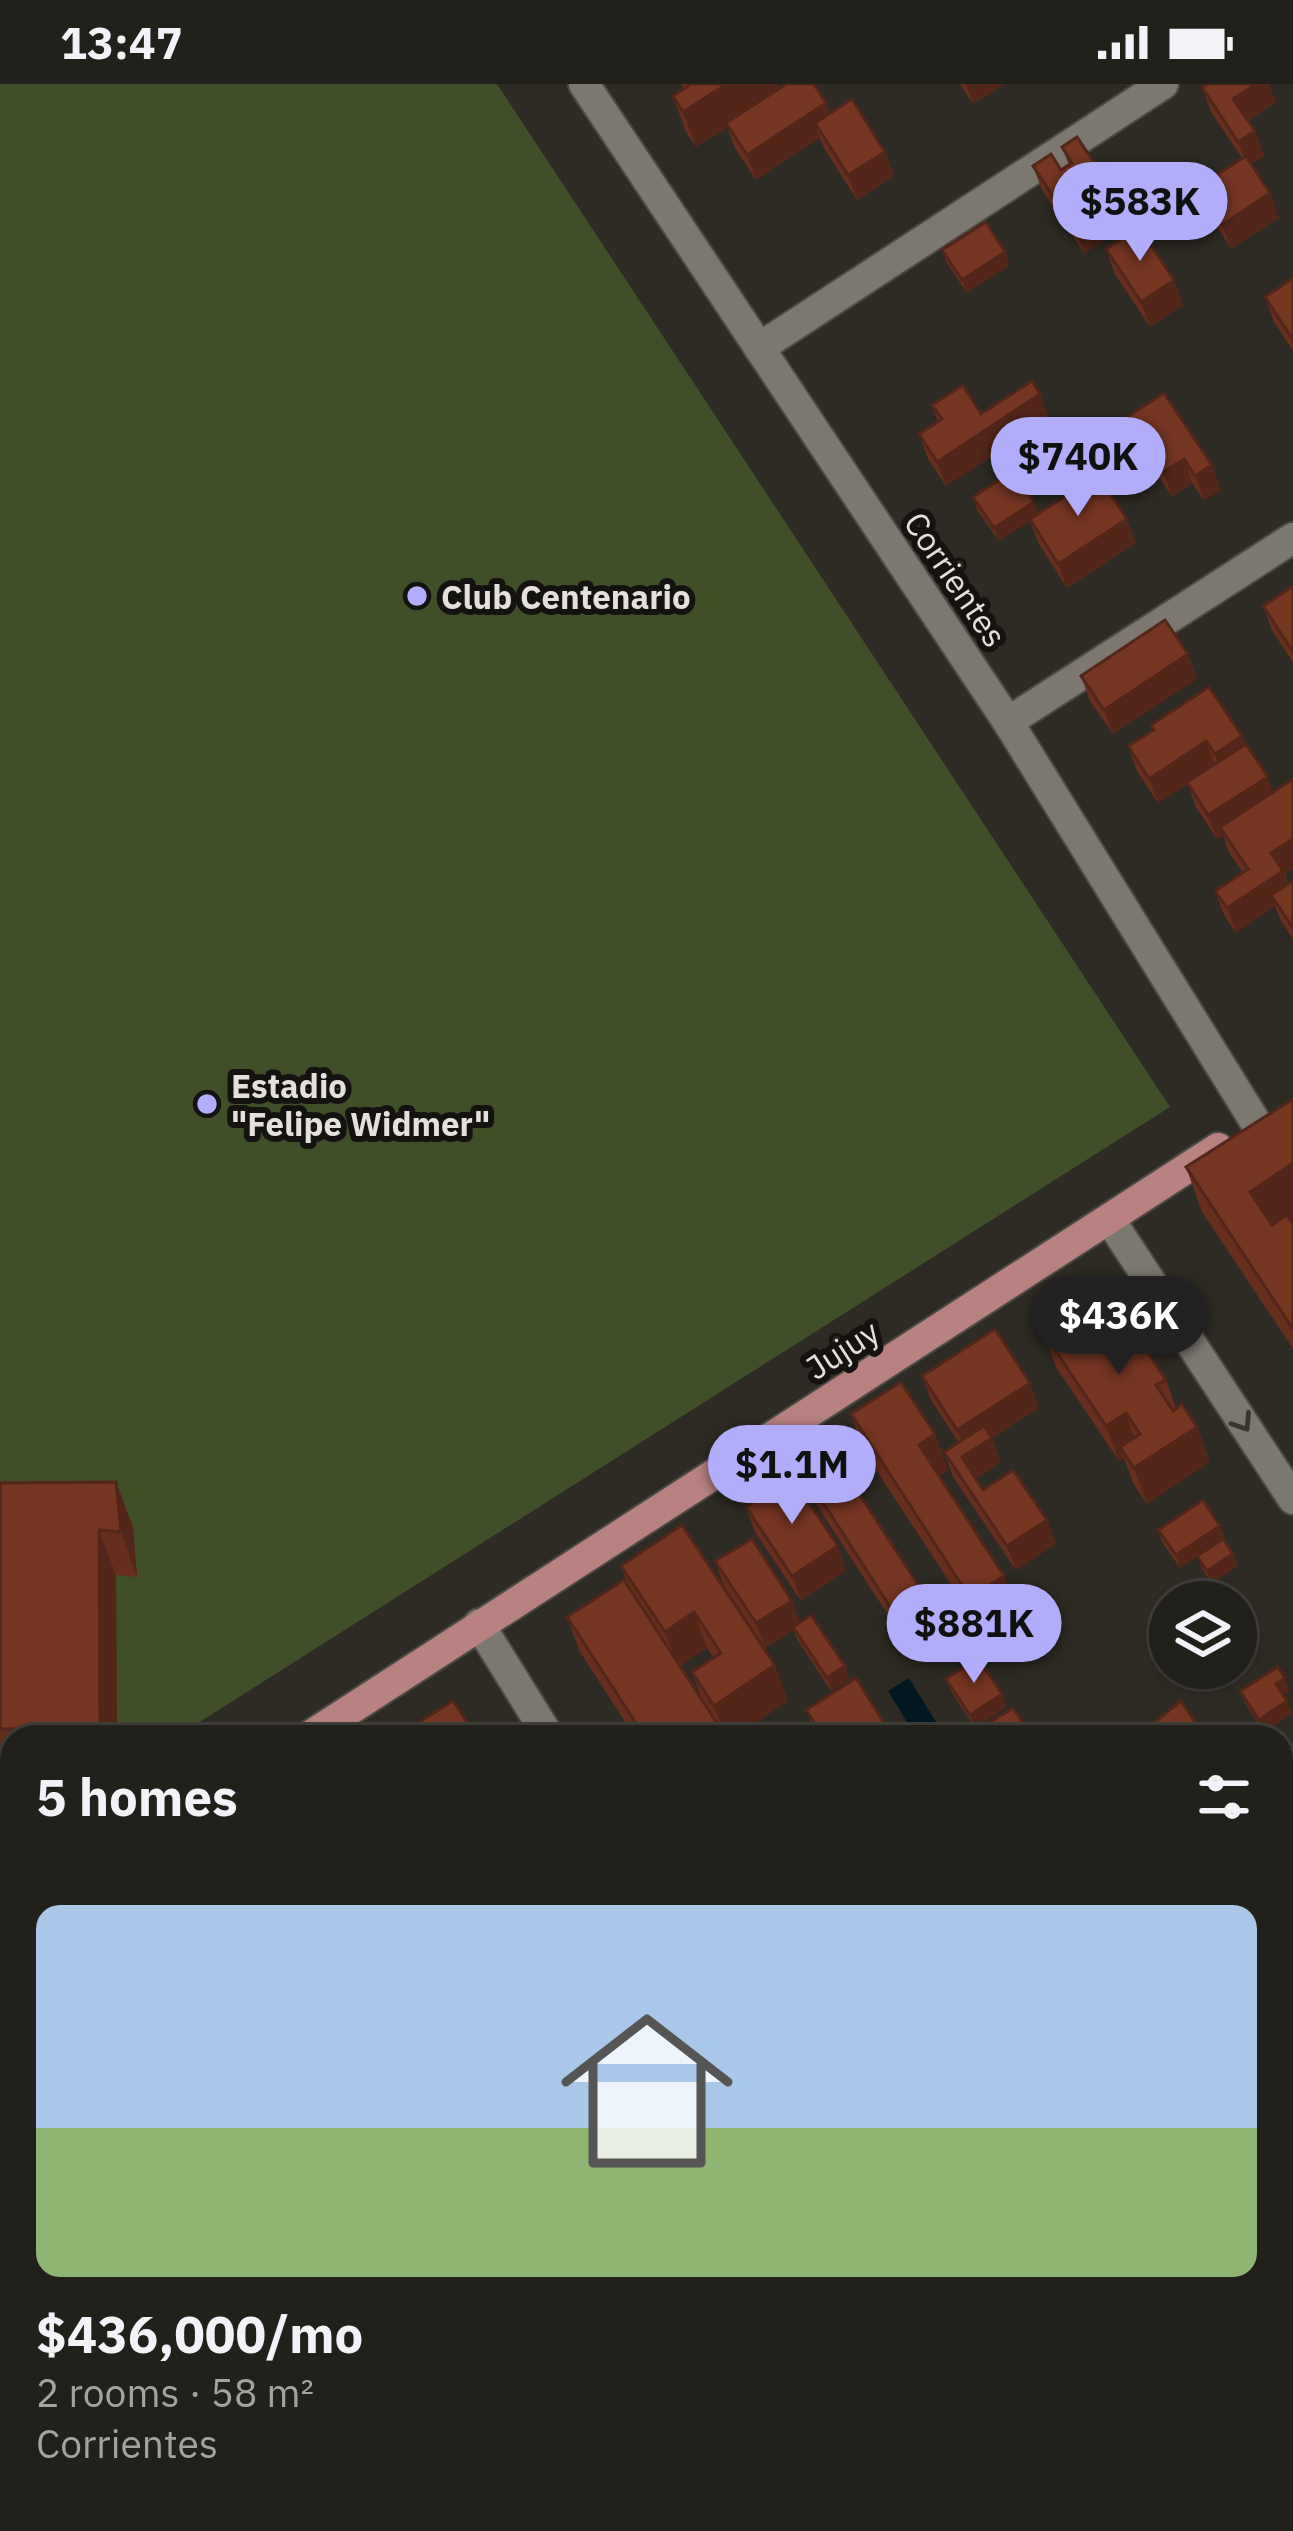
<!DOCTYPE html>
<meta charset="utf-8">
<style>
:root{--surface:#22201b;--page:#2e2d28;--text:#f1f3f6;--muted:#a2a3a3;--line:#3f3e3a;--accent:#b1adfa}
body{margin:0;font-family:"IBM Plex Sans",sans-serif;background:var(--page);color:var(--text);height:100vh;display:flex;flex-direction:column;font-size:45px;white-space:nowrap}
*{box-sizing:border-box;margin:0}
p{font-size:39px;color:var(--muted)}
.icon{flex:none;width:66px;height:66px;fill:none;stroke:currentColor;stroke-width:2;stroke-linecap:round;stroke-linejoin:round}
.map{position:relative;flex:1;overflow:hidden}
.panel{position:absolute;left:0px;top:1641px;width:1293px;height:807px;display:flex;flex-direction:column;background:var(--surface);border-radius:36px 36px 0 0;box-shadow:0 3px 9px #0004,0 0 0 3px var(--line)}
.panel>*{flex:none}
.fabs{position:absolute;left:1149px;top:1497px;display:grid;gap:24px}
.fabs a{display:grid;place-items:center;width:108px;height:108px;border-radius:50%;background:var(--surface);box-shadow:0 3px 9px #0004,0 0 0 3px var(--line);font-size:60px}
.price{position:absolute;translate:-50% -102px;padding:0 27px;border-radius:42px;background:var(--accent);color:#111;font-size:39px;line-height:78px;filter:drop-shadow(0 3px 6px #0008)}
.price::after{content:'';position:absolute;left:50%;top:72px;width:36px;height:27px;margin-left:-18px;background:inherit;clip-path:polygon(0 0,100% 0,50% 100%)}
.price.current{background:#222;color:#fff}
ul{padding:0;list-style:none}
li{display:grid;align-content:center;gap:24px;height:636px;padding:0 36px}
li+li{border-top:3px solid var(--line)}
li span{display:grid;place-items:center;height:372px;border-radius:24px;color:#555}
li>.icon{margin-inline-start:auto}
span .icon{width:216px;height:216px;fill:#fffc;stroke-width:1}
li b{font-size:51px}
h2{display:flex;justify-content:space-between;align-items:center;height:144px;padding:0 36px;font-size:51px}
.status{display:flex;justify-content:space-between;align-items:center;height:84px;padding:0 60px;background:var(--surface);direction:ltr}
.status svg{height:33px;fill:currentColor}
.map>svg:first-child{display:block}
.pitch{fill:#414f29}
.water{fill:#011823}
.lines{fill:none;stroke-linecap:round;stroke-linejoin:round}
.minor-casing{stroke:#4c4943;stroke-width:34}
.major-casing{stroke:#4c4943;stroke-width:34}
.minor{stroke:#7c7870;stroke-width:30}
.major{stroke:#b88281;stroke-width:30}
.wall{fill:#652e1d;fill-rule:evenodd}
.shaded-wall{fill:#522618}
.building{fill:#753622;stroke:#522618;stroke-width:3}
.oneway{stroke:#393632}
.poi-dot{fill:#b1adfa;stroke:#151310;stroke-width:4.5}
.labels{text-anchor:middle;dominant-baseline:central;stroke-width:12;stroke-linejoin:round;paint-order:stroke}
.street-label{font-size:33px;fill:#e4e1dd;stroke:#151310}
.poi-label{font-size:33px;font-weight:bold;fill:#e4e1dd;stroke:#151310;text-anchor:start}
</style>
<div class="status"><b>13:47</b><svg viewBox="0 0 49 12"><path d="M0 12V9h3v3zM5 12V6h3v6zM10 12V3h3v9zM15 12V0h3v12zM26 1h20v11H26zM47 4h2v5h-2z"/></svg></div>
<div class="map">
<svg width="1293" height="2447" viewBox="0 0 1293 2447">
<rect width="100%" height="100%" fill="#2e2b24"/>
<path class="pitch" d="M0 0H497L1170 1023 176 1653H12V1757L0 1765Z"/>
<path class="water" d="M909 1594 936 1638 915 1651 888 1607Z"/>
<g class="lines">
<g class="minor-casing">
<g id="minor">
<path d="M584 0 1008 638 1256 1039"/>
<path d="M759 264 1163 0"/>
<path d="M1008 638 1293 454"/>
<path d="M1110 1136 1293 1415"/>
<path d="M479 1540 549 1653"/>
<path d="M0 2226 12 2245"/>
<path d="M132 2436 139 2447"/>
<path d="M1037 2436 1044 2447"/>
<path d="M466 2447 483 2436"/>
</g>
</g>
<g class="major-casing">
<g id="major">
<path d="M308 1653 1218 1064"/>
<path d="M0 1856 12 1848"/>
</g>
</g>
<use href="#minor" class="minor"/>
<use href="#major" class="major"/>
</g>
<g class="wall">
<path d="M681 0H777L778 5 830 29 885 68 894 92 857 116 824 64 820 54 756 96 735 64 727 43 696 63 686 48 673 12 684 6Z"/>
<path d="M960 0H1005L973 20Z"/>
<path d="M1208 0H1269L1276 18 1248 37 1255 47 1264 72 1251 80 1279 134 1231 165 1207 127 1198 103 1242 74 1211 28 1202 3Z"/>
<path d="M1062 63 1128 141 1084 169 1042 106 1033 82 1061 86 1069 81Z"/>
<path d="M1106 165 1183 221 1150 243 1115 190Z"/>
<path d="M942 166 1005 168 1010 181 967 209 947 179Z"/>
<path d="M1293 194V267L1274 238 1265 213Z"/>
<path d="M1040 310 1049 335 946 402 928 375 919 350 938 338 932 321 981 330Z"/>
<path d="M1127 333 1212 381 1221 406 1204 416 1192 399 1172 413 1136 358Z"/>
<path d="M973 413 1038 430 1136 459 1067 504 1039 460 1030 437 999 457 977 426Z"/>
<path d="M1293 502V579L1272 546 1263 522Z"/>
<path d="M1188 570 1197 595 1113 650 1090 617 1081 592Z"/>
<path d="M1151 641 1242 652 1288 800 1293 797V855L1280 835 1275 822 1236 849 1224 831 1215 807 1243 789 1229 768 1223 751 1217 755 1196 723 1188 700 1158 719 1137 687 1128 662 1153 646Z"/>
<path d="M1293 1015V1135L1290 1137 1293 1140V1265L1202 1128 1186 1083Z"/>
<path d="M1127 1246 1166 1296 1176 1324 1197 1343 1210 1378 1147 1420 1133 1399 1124 1374 1119 1377 1056 1283 1043 1248Z"/>
<path d="M922 1292 1030 1299 1039 1324 992 1354 1001 1378 976 1395 983 1406 1047 1436 1056 1460 1016 1486 953 1393 944 1368 959 1359 931 1316Z"/>
<path d="M851 1330 935 1350 948 1386 939 1392 1017 1527 983 1549 863 1366Z"/>
<path d="M808 1395 839 1400 935 1527 944 1552 914 1571 816 1420Z"/>
<path d="M0 1399 133 1443 137 1493 116 1491 117 1653H12V1690H0Z"/>
<path d="M746 1423 846 1486 801 1517 755 1448Z"/>
<path d="M1220 1442 1225 1454 1223 1455 1238 1482 1212 1499 1202 1485 1197 1472 1206 1466 1180 1484 1162 1458 1158 1446Z"/>
<path d="M715 1477 799 1538 845 1582 849 1595 831 1607 797 1555 794 1546 765 1564 724 1502Z"/>
<path d="M621 1482 775 1581 788 1617 734 1653H635L580 1568 567 1533 629 1504ZM707 1564 714 1574 692 1588 703 1618 680 1582Z"/>
<path d="M946 1595 1002 1610 1006 1623 975 1644 951 1607Z"/>
<path d="M1240 1607H1290L1283 1611 1292 1630 1264 1648 1245 1619Z"/>
<path d="M806 1626 890 1653H817Z"/>
<path d="M1293 1683V1781L1281 1762V1691Z"/>
<path d="M12 1885V1939L0 1919V1910Z"/>
<path d="M1293 1895V2023L1281 2005V1903Z"/>
<path d="M12 1984V2078L10 2079 0 2063V1991Z"/>
<path d="M1293 2080V2145L1281 2127V2088Z"/>
</g>
<g class="shaded-wall">
<path d="M727 0H777L780 10 696 63 683 28Z"/>
<path d="M966 0H1005L973 20Z"/>
<path d="M1257 0H1269L1276 18 1242 40 1233 15Z"/>
<path d="M826 19 835 44 815 39 820 54 756 96 747 71Z"/>
<path d="M1255 47 1264 72 1247 82 1238 58Z"/>
<path d="M885 68 894 92 857 116 848 91Z"/>
<path d="M1270 109 1279 134 1231 165 1222 141Z"/>
<path d="M1120 117 1128 141 1084 169 1075 145Z"/>
<path d="M1005 168 1010 181 967 209 962 196Z"/>
<path d="M1174 196 1183 221 1150 243 1141 218Z"/>
<path d="M1040 310 1049 335 946 402 937 378Z"/>
<path d="M1184 375 1192 399 1172 413 1163 388Z"/>
<path d="M1212 381 1221 406 1204 416 1195 392Z"/>
<path d="M1034 418 1039 431 999 457 994 444Z"/>
<path d="M1127 435 1136 459 1067 504 1058 480Z"/>
<path d="M1188 570 1197 595 1113 650 1104 626Z"/>
<path d="M1242 652 1251 676 1224 695 1215 670Z"/>
<path d="M1206 657 1215 682 1158 719 1149 695Z"/>
<path d="M1268 693 1276 717 1220 743 1223 751 1217 755 1208 731Z"/>
<path d="M1293 755V785L1284 791 1292 811H1271L1275 822 1236 849 1227 824 1271 769Z"/>
<path d="M1293 1079V1135L1267 1152 1250 1108Z"/>
<path d="M1121 1229 1134 1265 1114 1279 1101 1244Z"/>
<path d="M1030 1299 1039 1324 992 1354 1001 1378 971 1398 962 1373 966 1370 957 1346Z"/>
<path d="M1126 1329 1138 1365 1120 1363 1124 1374 1119 1377 1106 1342Z"/>
<path d="M1197 1343 1210 1378 1147 1420 1134 1384Z"/>
<path d="M935 1350 948 1386 932 1396 919 1361Z"/>
<path d="M116 1398 133 1443 137 1493 121 1448Z"/>
<path d="M1047 1436 1056 1460 1016 1486 1007 1462Z"/>
<path d="M1220 1442 1225 1454 1180 1484 1176 1471Z"/>
<path d="M99 1446 116 1491 117 1653H104L100 1644Z"/>
<path d="M838 1462 846 1486 801 1517 792 1492Z"/>
<path d="M1233 1470 1238 1482 1212 1499 1207 1487Z"/>
<path d="M1004 1492 1017 1527 983 1549 970 1514Z"/>
<path d="M792 1517 801 1541 765 1564 756 1539Z"/>
<path d="M935 1527 944 1552 914 1571 905 1546Z"/>
<path d="M694 1528 707 1564 678 1583 665 1548Z"/>
<path d="M775 1581 788 1617 734 1653H726L714 1622Z"/>
<path d="M845 1582 849 1595 831 1607 827 1594Z"/>
<path d="M1285 1594 1290 1607 1281 1613 1276 1600Z"/>
<path d="M1002 1610 1006 1623 975 1644 970 1631Z"/>
<path d="M1287 1617 1292 1630 1264 1648 1259 1636Z"/>
<path d="M886 1642 890 1653H869Z"/>
<path d="M1281 1766 1290 1790 1281 1796Z"/>
<path d="M1289 2043 1293 2054V2072L1281 2080V2049Z"/>
<path d="M12 2048V2067L7 2060 12 2072 10 2079 2 2055Z"/>
<path d="M43 2436H76L80 2447H33L32 2443Z"/>
<path d="M260 2436H275L263 2444Z"/>
<path d="M730 2436H744L732 2444Z"/>
<path d="M845 2436H867L849 2447Z"/>
</g>
<g class="building">
<path d="M691 0H727L683 28 673 12Z"/>
<path d="M786 0H814L826 19 747 71 726 39Z"/>
<path d="M1208 0H1257L1233 15 1255 47 1238 58 1202 3Z"/>
<path d="M852 15 885 68 848 91 815 39Z"/>
<path d="M1077 53 1120 117 1075 145 1033 82 1051 70 1061 86 1072 79 1062 63Z"/>
<path d="M1246 72 1270 109 1222 141 1198 103Z"/>
<path d="M986 138 1005 168 962 196 942 166Z"/>
<path d="M1139 143 1174 196 1141 218 1106 165Z"/>
<path d="M1293 194V256L1265 213Z"/>
<path d="M1032 297 1040 310 937 378 919 350 942 335 932 321 963 301 981 330Z"/>
<path d="M1164 309 1212 381 1195 392 1184 375 1163 388 1127 333Z"/>
<path d="M1013 387 1034 418 994 444 973 413Z"/>
<path d="M1098 391 1127 435 1058 480 1030 435Z"/>
<path d="M1293 502V568L1263 522Z"/>
<path d="M1165 536 1188 570 1104 626 1081 592Z"/>
<path d="M1209 603 1242 652 1215 670 1206 657 1149 695 1128 662 1154 646 1151 641Z"/>
<path d="M1246 660 1268 693 1208 731 1187 698Z"/>
<path d="M1293 695V755L1271 769 1283 787 1227 824 1215 807 1248 785 1220 743Z"/>
<path d="M1293 797V844L1271 811Z"/>
<path d="M1293 1015V1079L1250 1108 1272 1141 1287 1131 1293 1140V1245L1186 1083Z"/>
<path d="M1106 1206 1121 1229 1101 1244 1110 1258 1131 1244 1166 1296 1156 1301 1173 1327 1182 1320 1197 1343 1134 1384 1120 1363 1140 1350 1126 1329 1106 1342 1043 1248Z"/>
<path d="M995 1245 1030 1299 957 1346 922 1292Z"/>
<path d="M901 1298 935 1350 919 1361 1004 1492 970 1514 851 1330Z"/>
<path d="M984 1342 992 1354 962 1373 983 1406 1013 1386 1047 1436 1007 1462 944 1368Z"/>
<path d="M827 1382 839 1400 849 1394 935 1527 905 1546 808 1395Z"/>
<path d="M792 1394 838 1462 792 1492 746 1423Z"/>
<path d="M116 1398 121 1448 99 1446 100 1644 0 1645V1399Z"/>
<path d="M1203 1416 1220 1442 1176 1471 1158 1446Z"/>
<path d="M682 1441 775 1581 714 1622 692 1588 721 1569 694 1528 665 1548 621 1482Z"/>
<path d="M752 1455 792 1517 756 1539 715 1477Z"/>
<path d="M1223 1455 1233 1470 1207 1487 1197 1472Z"/>
<path d="M624 1496 726 1653H645L567 1533Z"/>
<path d="M811 1531 845 1582 827 1594 793 1543Z"/>
<path d="M978 1574 1002 1610 970 1631 946 1595Z"/>
<path d="M1278 1583 1285 1594 1276 1600 1287 1617 1259 1636 1240 1607Z"/>
<path d="M856 1594 886 1642 869 1653H824L806 1626Z"/>
<path d="M453 1617 477 1653H406L403 1648Z"/>
<path d="M1181 1617 1201 1647 1193 1653H1185L1183 1650 1178 1653H1136Z"/>
<path d="M1013 1624 1032 1653H988L982 1643Z"/>
<path d="M1293 1683V1762L1292 1763 1281 1747V1691Z"/>
<path d="M12 1885V1928L0 1910V1893Z"/>
<path d="M1293 1895V2007L1281 1989V1903Z"/>
<path d="M12 1984V2048L2 2055 0 1991Z"/>
<path d="M1281 2031 1289 2043 1281 2049Z"/>
<path d="M1293 2080V2133L1281 2115V2088Z"/>
<path d="M0 2311 12 2330V2436H43L32 2443 29 2440 20 2447H8L0 2435Z"/>
<path d="M544 2436H576L583 2446 511 2447 526 2438 530 2445Z"/>
<path d="M632 2436H656L663 2447H616Z"/>
<path d="M761 2436H783L787 2443 781 2447H764L758 2438Z"/>
<path d="M1246 2436H1250L1257 2447H1229Z"/>
</g>
<defs><path id="oneway-chevron" d="M-2-3.5L2.5 0L-2 3.5" fill="none" stroke-width="1.6" stroke-linecap="round" stroke-linejoin="round" transform="scale(3)"/></defs>
<use class="oneway" href="#oneway-chevron" transform="translate(1243 1339) rotate(57)"/>
<g class="poi-dot">
<circle cx="417" cy="512" r="12"/>
<circle cx="207" cy="1020" r="12"/>
</g>
<g class="labels">
<g class="street-label">
<text transform="translate(956 495) rotate(56)">Corrientes</text>
<text transform="translate(842 1265) rotate(-33)">Jujuy</text>
</g>
<g class="poi-label">
<text x="441" y="512">Club Centenario</text>
<text x="231" y="1001">Estadio<tspan x="231" dy="38">"Felipe Widmer"</tspan></text>
</g>
</g>
</svg>
<div class="fabs">
<a><svg class="icon" aria-label="layers" viewBox="0 0 24 24"><path d="M12 4l9 5-9 5-9-5zM3 14l9 5 9-5"/></svg></a>
</div>
<b class="price" style="left:1140px;top:180px">$583K</b>
<b class="price" style="left:1078px;top:435px">$740K</b>
<b class="price current" style="left:1119px;top:1294px">$436K</b>
<b class="price" style="left:792px;top:1443px">$1.1M</b>
<b class="price" style="left:974px;top:1602px">$881K</b>
<section class="panel">
<h2>5 homes<svg class="icon" aria-label="filters" viewBox="0 0 24 24"><path d="M4 7h16M4 17h16"/><circle cx="9" cy="7" r="2"/><circle cx="15" cy="17" r="2"/></svg></h2>
<ul>
<li><span style="background:linear-gradient(#a9c7e8 60%,#8fb573 0)"><svg class="icon" aria-label="home" viewBox="0 0 24 24"><path d="M3 11l9-7 9 7M6 9v11h12V9"/></svg></span><div><b>$436,000/mo</b><p>2 rooms · 58 m²</p><p>Corrientes</p></div></li>
</ul>
</section>
</div>
